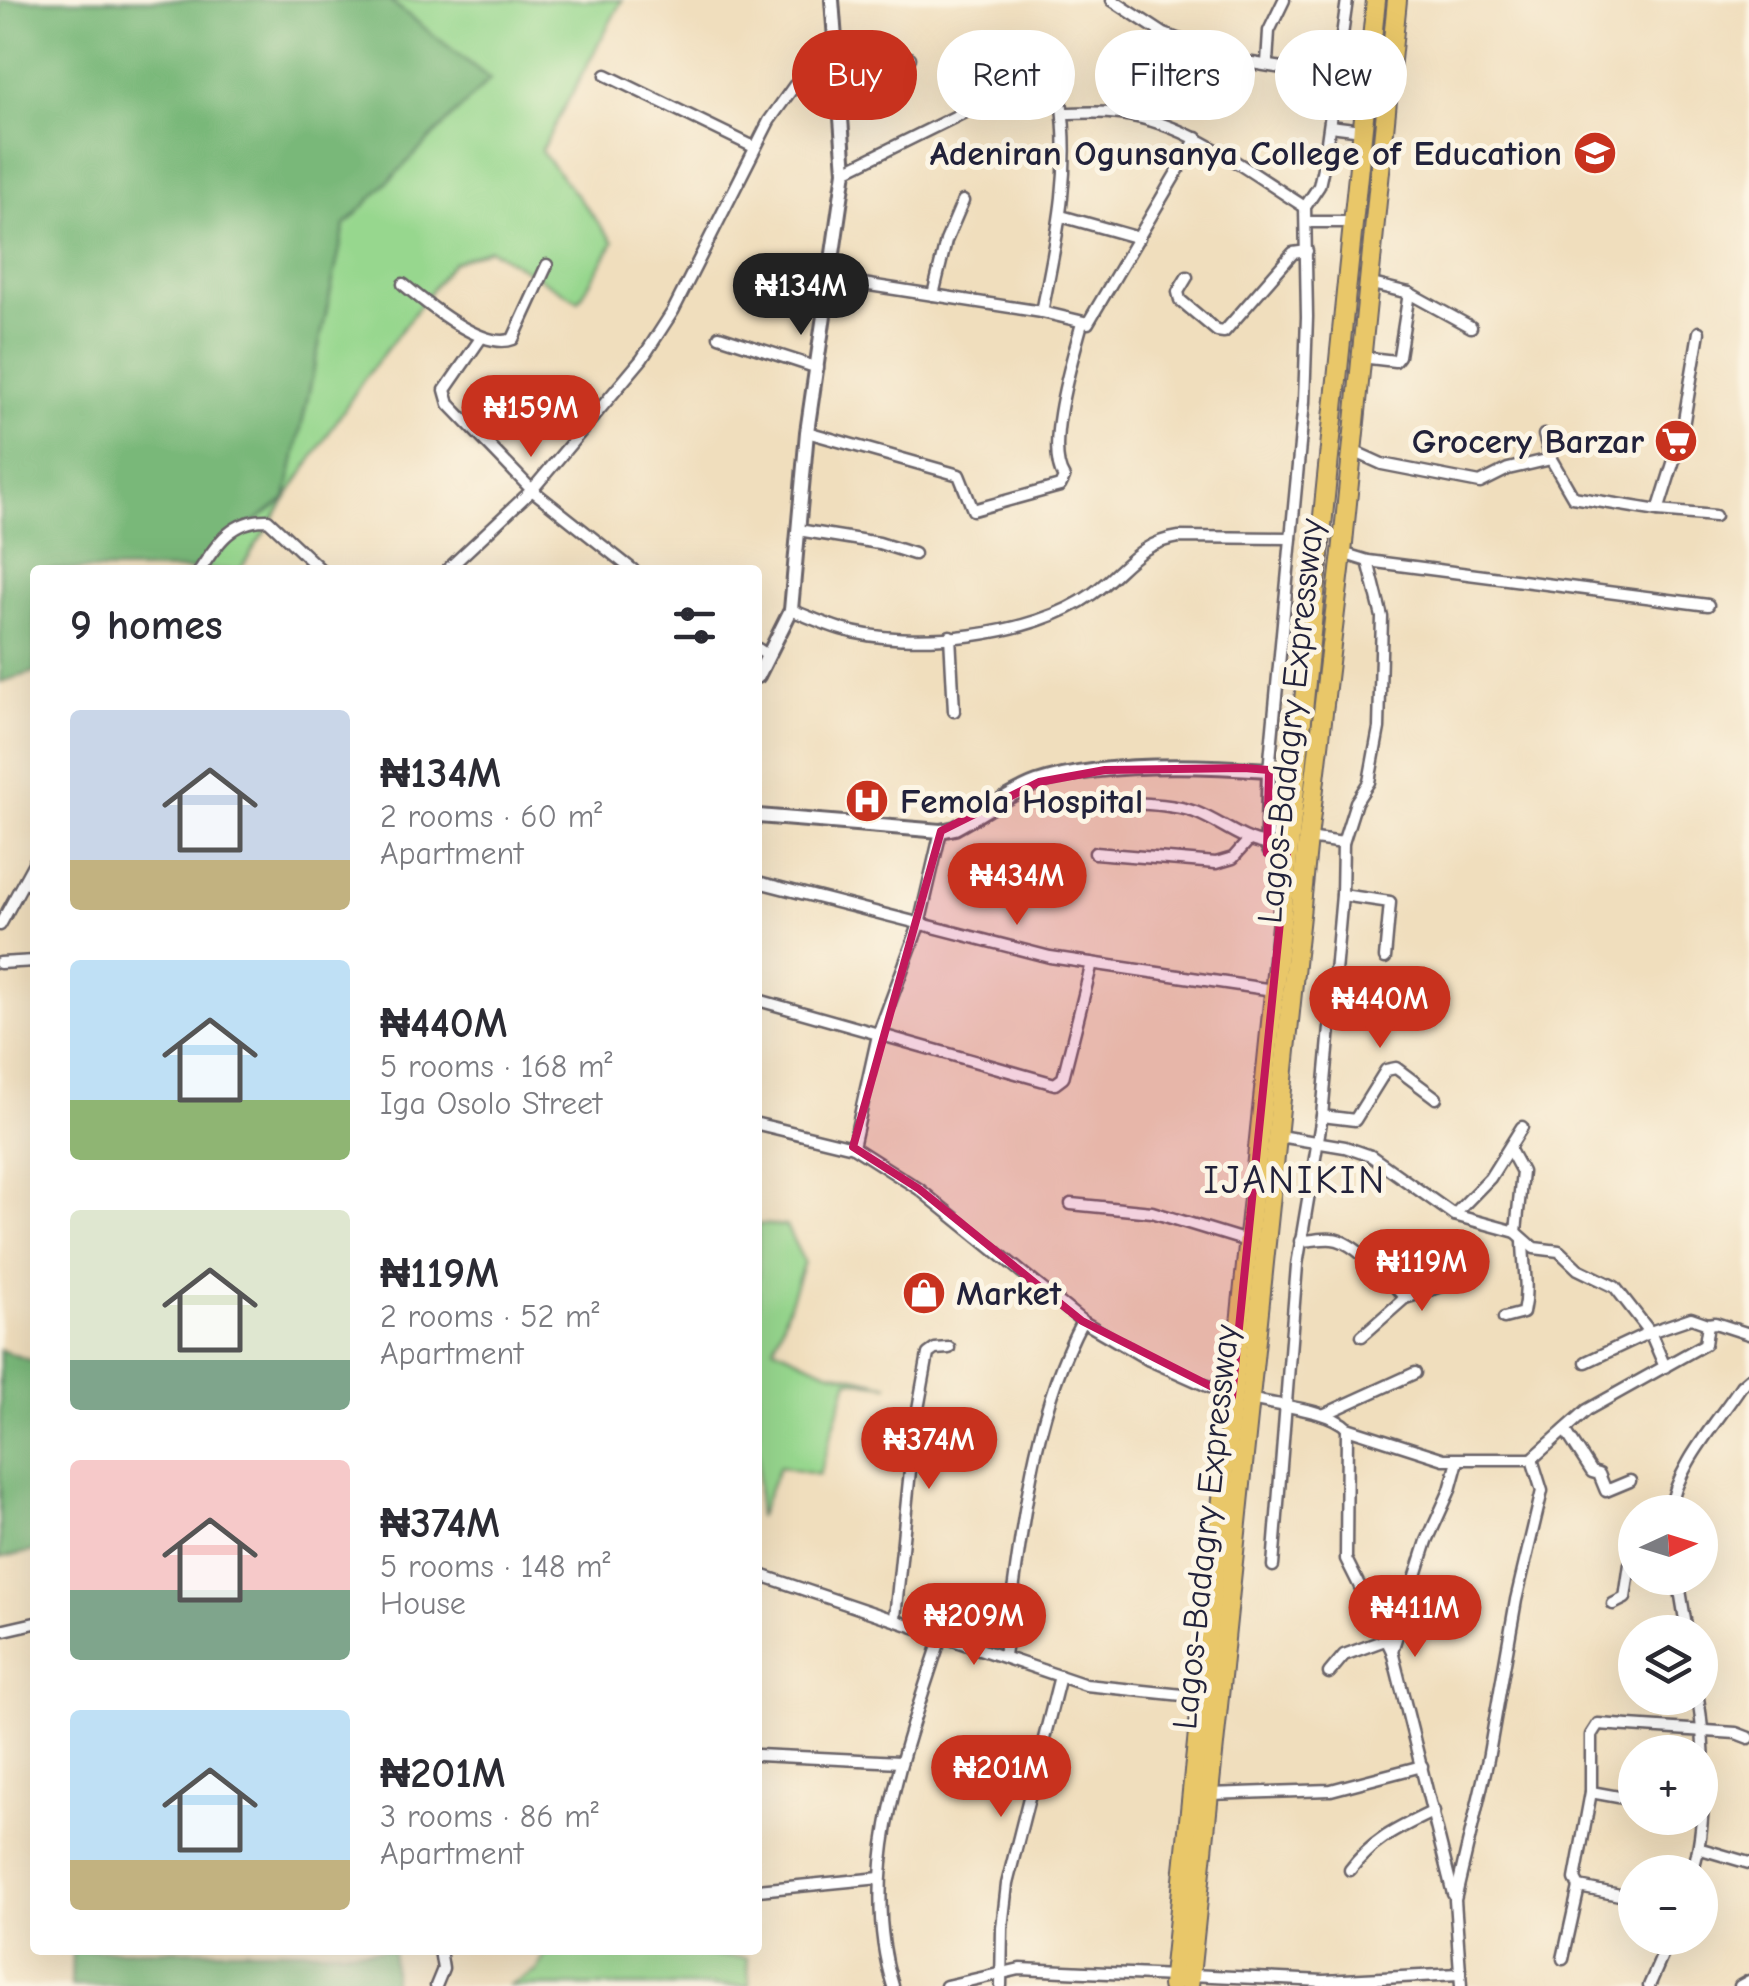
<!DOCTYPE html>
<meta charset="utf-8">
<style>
body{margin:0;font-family:"Comic Neue",sans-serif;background:#f7f7f7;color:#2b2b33;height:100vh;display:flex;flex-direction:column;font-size:38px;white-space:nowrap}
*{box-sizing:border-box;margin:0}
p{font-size:32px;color:#7c7c81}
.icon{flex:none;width:55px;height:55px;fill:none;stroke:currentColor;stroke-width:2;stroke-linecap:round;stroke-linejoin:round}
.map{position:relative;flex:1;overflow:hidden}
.panel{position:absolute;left:30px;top:565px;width:732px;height:1390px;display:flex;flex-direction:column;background:#fff;border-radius:10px;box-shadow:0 10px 40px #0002}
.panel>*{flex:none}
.guide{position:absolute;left:792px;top:30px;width:805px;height:90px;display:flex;gap:20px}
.needle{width:65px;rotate:86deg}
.controls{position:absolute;left:1618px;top:1495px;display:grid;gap:20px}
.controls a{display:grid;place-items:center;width:100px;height:100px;border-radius:50%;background:#fff;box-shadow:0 10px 40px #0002;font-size:50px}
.price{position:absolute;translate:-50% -85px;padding:0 22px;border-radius:35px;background:#c8321e;color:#fff;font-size:32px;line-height:65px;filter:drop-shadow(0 2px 5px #0008)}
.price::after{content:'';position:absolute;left:50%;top:60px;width:30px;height:22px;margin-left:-15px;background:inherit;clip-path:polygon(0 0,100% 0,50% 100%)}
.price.active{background:#222;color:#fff}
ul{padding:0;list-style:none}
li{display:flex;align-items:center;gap:30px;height:250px;padding:0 40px}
li span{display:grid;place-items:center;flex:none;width:280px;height:200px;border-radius:10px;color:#555}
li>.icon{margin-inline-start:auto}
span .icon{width:120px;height:120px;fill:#fffc;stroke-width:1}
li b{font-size:42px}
h2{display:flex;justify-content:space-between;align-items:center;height:120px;padding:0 40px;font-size:42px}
.pill{padding:0 35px;border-radius:45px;background:#fff;box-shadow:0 10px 40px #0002;font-size:35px;line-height:90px}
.pill.active{background:#c8321e;color:#fff}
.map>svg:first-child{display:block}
.green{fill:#97d78e;stroke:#5c7c64;stroke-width:2.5}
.forest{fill:#79b879;stroke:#4e6d5a;stroke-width:2.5}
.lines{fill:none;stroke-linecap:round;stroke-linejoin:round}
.minor-casing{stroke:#6a6468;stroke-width:15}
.tertiary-casing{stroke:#6a6468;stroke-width:18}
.trunk-casing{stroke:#6a6468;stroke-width:22}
.minor{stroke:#fff;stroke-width:10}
.tertiary{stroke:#fff;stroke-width:12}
.trunk{stroke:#e9c769;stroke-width:18}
.marked{fill:#c2185b;fill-opacity:0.2;stroke:#c2185b;stroke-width:8;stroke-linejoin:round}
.labels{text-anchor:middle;stroke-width:10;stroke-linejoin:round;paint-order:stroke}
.poi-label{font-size:35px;font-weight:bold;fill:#22223b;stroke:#fcf5e5;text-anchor:end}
.street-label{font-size:35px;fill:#22223b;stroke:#fcf5e5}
.quarter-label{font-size:40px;letter-spacing:2.5px;fill:#22223b;stroke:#fcf5e5}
</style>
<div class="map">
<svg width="1749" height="1986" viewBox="0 0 1749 1986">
<rect width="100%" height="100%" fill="#fcf5e5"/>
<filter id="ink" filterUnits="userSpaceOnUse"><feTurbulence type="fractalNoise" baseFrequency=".01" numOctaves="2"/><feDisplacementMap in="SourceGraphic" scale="20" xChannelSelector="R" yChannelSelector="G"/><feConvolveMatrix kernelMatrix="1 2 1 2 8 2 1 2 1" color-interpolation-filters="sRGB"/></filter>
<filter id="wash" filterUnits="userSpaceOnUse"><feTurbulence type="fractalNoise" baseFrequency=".0048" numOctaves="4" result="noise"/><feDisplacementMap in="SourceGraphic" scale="40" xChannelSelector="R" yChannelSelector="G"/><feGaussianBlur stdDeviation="2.25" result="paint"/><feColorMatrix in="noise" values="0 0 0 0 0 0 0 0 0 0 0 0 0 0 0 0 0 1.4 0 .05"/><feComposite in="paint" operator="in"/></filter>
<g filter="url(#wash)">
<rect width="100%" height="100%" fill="#f0debd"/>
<!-- green -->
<g class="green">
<path d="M389 0H622L541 151 614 242 579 301 489 249 452 263 362 382 240 570H192L286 498 345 225 489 79Z"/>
<path d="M758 1224 786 1226 804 1262 774 1347 828 1371 889 1385 848 1380 819 1475 779 1467 758 1518Z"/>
<path d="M547 1950H648L747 1958 750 1986H508L537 1971Z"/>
</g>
<!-- forest -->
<g class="forest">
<path d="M0 0H389L490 79 345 225 286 498 192 570H35V672L0 682Z"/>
<path d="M0 1350 35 1362V1551L0 1558Z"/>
<path d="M72 1950H393V1986H71Z"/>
</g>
</g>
<g filter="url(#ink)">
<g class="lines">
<!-- minor casing -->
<g class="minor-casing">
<g id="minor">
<path d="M1112 0 1164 34 1234 60 1337 77"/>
<path d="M835 61 910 58"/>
<path d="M1267 63 1269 31 1284 0"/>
<path d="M606 75 754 147"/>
<path d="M1063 113C1078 113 1094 112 1110 113 1184 118 1244 169 1305 207"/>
<path d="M1112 113 1140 73 1181 40"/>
<path d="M1330 126 1362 130"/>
<path d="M845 171 979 105 1048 96 1061 100C1072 173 1056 241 1042 312"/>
<path d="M1061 216 1139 238"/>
<path d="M1306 222H1352"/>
<path d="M1187 277 1178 292 1180 300 1217 331 1224 332 1293 253 1307 251"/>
<path d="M831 279 1042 312 1088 323 1197 138"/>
<path d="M403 284C426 303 483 351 513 339L547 265"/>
<path d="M1409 293 1471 327"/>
<path d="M933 295 946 241 963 201"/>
<path d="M719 336 818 368"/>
<path d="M481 338 445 390 449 404 532 490 633 570"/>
<path d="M1361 357 1395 361 1399 356 1409 293 1368 283"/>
<path d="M807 432 959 475 973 510 1060 486 1064 478C1044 448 1073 357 1082 323"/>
<path d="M1544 435 1551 459 1573 497 1658 511 1681 438 1699 332"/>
<path d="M1351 450 1382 464 1480 483 1508 469 1551 459"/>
<path d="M1658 511 1715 516"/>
<path d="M798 530 879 543 914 554"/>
<path d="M1342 553 1368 561 1708 605"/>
<path d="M200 570C217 543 233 519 268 520L321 570"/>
<path d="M447 570 532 490 642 359 673 311 769 121 794 86 807 76 836 70"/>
<path d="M791 610C807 616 824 624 841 629 910 650 1033 637 1092 594 1124 571 1137 543 1179 537L1291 538"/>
<path d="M950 636 954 711"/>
<path d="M758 649 767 655"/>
<path d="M1269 770 1304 402 1307 317 1305 207 1319 186 1324 163 1347 0"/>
<path d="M1108 802C1137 804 1169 803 1195 812 1221 822 1240 840 1267 844"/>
<path d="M1308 838 1343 843"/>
<path d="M1095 853 1216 863 1233 858 1248 841"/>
<path d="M758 882 1050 957 1273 990"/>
<path d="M1342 895 1390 902 1385 958"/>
<path d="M0 925 35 861"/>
<path d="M0 963 35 961"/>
<path d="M758 1000 1055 1084 1063 1078 1092 963"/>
<path d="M1322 1116 1355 1120 1386 1070 1396 1068 1436 1098"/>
<path d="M758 1124 853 1147 919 1189 1082 1321 1149 1360 1232 1397"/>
<path d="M1279 1136 1345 1147 1371 1156 1454 1215 1516 1232 1534 1248 1559 1251 1578 1269 1615 1287 1650 1332 1665 1367"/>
<path d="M853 1147 878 1035 919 925 941 831"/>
<path d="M1510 1150 1522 1172 1516 1232"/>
<path d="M1071 1204 1152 1212 1247 1241"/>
<path d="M1454 1215 1490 1178 1522 1127"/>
<path d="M1300 1241C1310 1241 1323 1238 1332 1239 1354 1240 1391 1282 1405 1298"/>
<path d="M1504 1318 1523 1313C1529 1287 1523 1265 1523 1239"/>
<path d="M1362 1336 1405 1298 1473 1276"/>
<path d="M1586 1362 1650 1332 1691 1318 1708 1324"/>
<path d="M1250 1399C1277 1406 1329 1409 1347 1428L1444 1459H1532L1542 1491 1516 1600 1488 1759 1455 1900 1461 1986"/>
<path d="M1325 1414 1415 1373"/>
<path d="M1347 1428 1346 1559 1392 1651 1453 1894"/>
<path d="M1565 1430 1592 1472 1599 1474 1606 1491 1630 1481"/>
<path d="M1532 1459 1587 1410 1705 1344 1708 1324 1715 1323 1749 1334"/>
<path d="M1670 1512C1676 1466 1716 1424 1741 1386L1749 1379"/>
<path d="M1273 1566 1297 1265 1322 1116 1342 895 1343 843 1356 802 1369 782 1379 728 1382 617 1368 561"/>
<path d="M758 1574 1086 1685 1202 1697"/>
<path d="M1678 1578 1687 1632"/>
<path d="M1613 1604 1625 1598 1630 1564 1635 1561"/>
<path d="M895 1618 914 1431 928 1354 935 1349 949 1348"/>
<path d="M0 1631 35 1623"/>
<path d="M1392 1651 1427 1541 1450 1490 1458 1461"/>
<path d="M1004 1655C1021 1544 1029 1421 1082 1321"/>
<path d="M1329 1673 1344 1655 1385 1640"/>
<path d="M758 1755 900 1762"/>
<path d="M1591 1792 1575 1879 1579 1887 1635 1898"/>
<path d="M1209 1794 1331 1790 1422 1766"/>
<path d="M1635 1800 1591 1792V1735L1598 1724 1736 1733 1749 1738"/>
<path d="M1701 1849 1749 1863"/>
<path d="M1350 1870C1374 1838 1400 1828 1434 1811"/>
<path d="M1692 1872C1707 1830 1706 1743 1698 1698"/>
<path d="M758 1890 880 1878"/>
<path d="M1563 1959 1579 1887"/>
<path d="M1190 1975 1324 1981 1459 1974"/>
<path d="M436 1986 443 1969 440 1950"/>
<path d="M893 1986C857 1870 905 1748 941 1637"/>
<path d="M946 1986 1020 1969 1174 1976"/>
<path d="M1001 1986 1002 1928 1007 1884 1060 1676"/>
<path d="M1649 1986 1670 1938"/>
<path d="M1740 1986 1749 1981"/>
</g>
</g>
<!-- tertiary casing -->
<g class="tertiary-casing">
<g id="tertiary">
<path d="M758 676 791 610 807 432 845 171 832 0"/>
<path d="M758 816 941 831 955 828C982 814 1009 793 1037 783 1101 761 1202 765 1269 770L1267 844 1270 851 1287 853"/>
</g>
</g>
<!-- trunk casing -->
<g class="trunk-casing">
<g id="trunk">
<path d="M1172 1986 1376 0"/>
<path d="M1189 1986 1308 838 1342 553 1397 0"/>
</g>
</g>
<!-- minor -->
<use href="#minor" class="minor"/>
<!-- tertiary -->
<use href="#tertiary" class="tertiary"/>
<!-- trunk -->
<use href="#trunk" class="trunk"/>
</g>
</g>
<!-- marked area -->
<path class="marked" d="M1244 768 1269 770 1267 853H1287L1232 1397 1082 1321 919 1189 853 1147 941 831 1039 782 1105 770Z"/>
<!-- icons -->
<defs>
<g id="school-disc" transform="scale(2.25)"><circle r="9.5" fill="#c8321e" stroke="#fcf5e5"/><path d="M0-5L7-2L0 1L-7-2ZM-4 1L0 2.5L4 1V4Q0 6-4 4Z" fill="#fff"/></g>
<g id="supermarket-disc" transform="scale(2.25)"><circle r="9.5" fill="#c8321e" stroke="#fcf5e5"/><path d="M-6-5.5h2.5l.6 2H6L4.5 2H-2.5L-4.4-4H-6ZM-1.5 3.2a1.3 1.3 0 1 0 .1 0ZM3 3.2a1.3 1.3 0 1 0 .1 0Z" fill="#fff"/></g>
<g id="hospital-disc" transform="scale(2.25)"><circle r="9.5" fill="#c8321e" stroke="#fcf5e5"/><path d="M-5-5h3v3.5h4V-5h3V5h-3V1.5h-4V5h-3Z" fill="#fff"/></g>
<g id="shop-disc" transform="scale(2.25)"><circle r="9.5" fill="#c8321e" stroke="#fcf5e5"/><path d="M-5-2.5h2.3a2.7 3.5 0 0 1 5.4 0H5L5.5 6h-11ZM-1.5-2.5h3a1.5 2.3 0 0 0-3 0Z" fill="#fff"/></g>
</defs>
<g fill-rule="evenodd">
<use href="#school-disc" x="1595" y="153"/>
<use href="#supermarket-disc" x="1676" y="441"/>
<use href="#hospital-disc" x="867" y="801"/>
<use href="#shop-disc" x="924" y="1293"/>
</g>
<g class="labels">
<!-- poi labels -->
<g class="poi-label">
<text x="1562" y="165">Adeniran Ogunsanya College of Education</text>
<text x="1644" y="453">Grocery Barzar</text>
<text x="900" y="813" text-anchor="start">Femola Hospital</text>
<text x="956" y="1305" text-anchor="start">Market</text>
</g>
<!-- street labels -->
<g class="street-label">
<text transform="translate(1290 721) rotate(-84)" y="12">Lagos-Badagry Expressway</text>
<text transform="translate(1205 1527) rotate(-84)" y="12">Lagos-Badagry Expressway</text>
</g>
<!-- quarter labels -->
<g class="quarter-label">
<text x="1295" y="1193">IJANIKIN</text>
</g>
</g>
</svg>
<div class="controls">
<a><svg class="needle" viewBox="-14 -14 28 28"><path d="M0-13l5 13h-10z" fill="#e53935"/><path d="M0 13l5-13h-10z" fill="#7c7c81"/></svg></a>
<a><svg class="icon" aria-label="layers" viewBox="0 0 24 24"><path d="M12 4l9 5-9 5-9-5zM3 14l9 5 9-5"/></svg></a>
<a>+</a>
<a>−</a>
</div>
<b class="price active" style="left:801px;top:338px">₦134M</b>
<b class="price" style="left:531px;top:460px">₦159M</b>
<b class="price" style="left:1017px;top:928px">₦434M</b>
<b class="price" style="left:1380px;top:1051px">₦440M</b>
<b class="price" style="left:1422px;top:1314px">₦119M</b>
<b class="price" style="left:929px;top:1492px">₦374M</b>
<b class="price" style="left:1415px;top:1660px">₦411M</b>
<b class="price" style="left:974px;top:1668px">₦209M</b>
<b class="price" style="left:1001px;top:1820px">₦201M</b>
<div class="guide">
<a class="pill active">Buy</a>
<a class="pill">Rent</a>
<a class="pill">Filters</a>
<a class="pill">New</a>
</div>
<section class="panel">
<h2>9 homes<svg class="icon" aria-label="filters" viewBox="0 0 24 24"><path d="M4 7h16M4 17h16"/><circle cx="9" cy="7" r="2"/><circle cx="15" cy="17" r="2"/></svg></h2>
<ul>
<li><span style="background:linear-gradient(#c9d6e8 75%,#c2b280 0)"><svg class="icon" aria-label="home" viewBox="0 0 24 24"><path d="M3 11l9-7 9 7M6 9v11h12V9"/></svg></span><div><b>₦134M</b><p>2 rooms · 60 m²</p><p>Apartment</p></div></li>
<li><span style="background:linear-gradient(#bfe0f5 70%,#8fb573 0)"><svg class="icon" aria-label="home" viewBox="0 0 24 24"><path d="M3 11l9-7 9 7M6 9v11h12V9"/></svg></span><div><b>₦440M</b><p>5 rooms · 168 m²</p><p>Iga Osolo Street</p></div></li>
<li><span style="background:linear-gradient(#dfe7d0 75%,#7fa58c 0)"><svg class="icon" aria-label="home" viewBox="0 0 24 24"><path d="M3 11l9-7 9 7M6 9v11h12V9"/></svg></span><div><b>₦119M</b><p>2 rooms · 52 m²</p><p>Apartment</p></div></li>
<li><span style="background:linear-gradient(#f6c9c9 65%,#7fa58c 0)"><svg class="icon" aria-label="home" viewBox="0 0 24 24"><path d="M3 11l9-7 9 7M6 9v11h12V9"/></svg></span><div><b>₦374M</b><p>5 rooms · 148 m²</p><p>House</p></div></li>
<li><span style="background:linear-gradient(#bfe0f5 75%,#c2b280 0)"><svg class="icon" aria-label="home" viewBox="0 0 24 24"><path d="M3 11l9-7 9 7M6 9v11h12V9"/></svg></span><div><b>₦201M</b><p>3 rooms · 86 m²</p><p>Apartment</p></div></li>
</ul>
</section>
</div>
